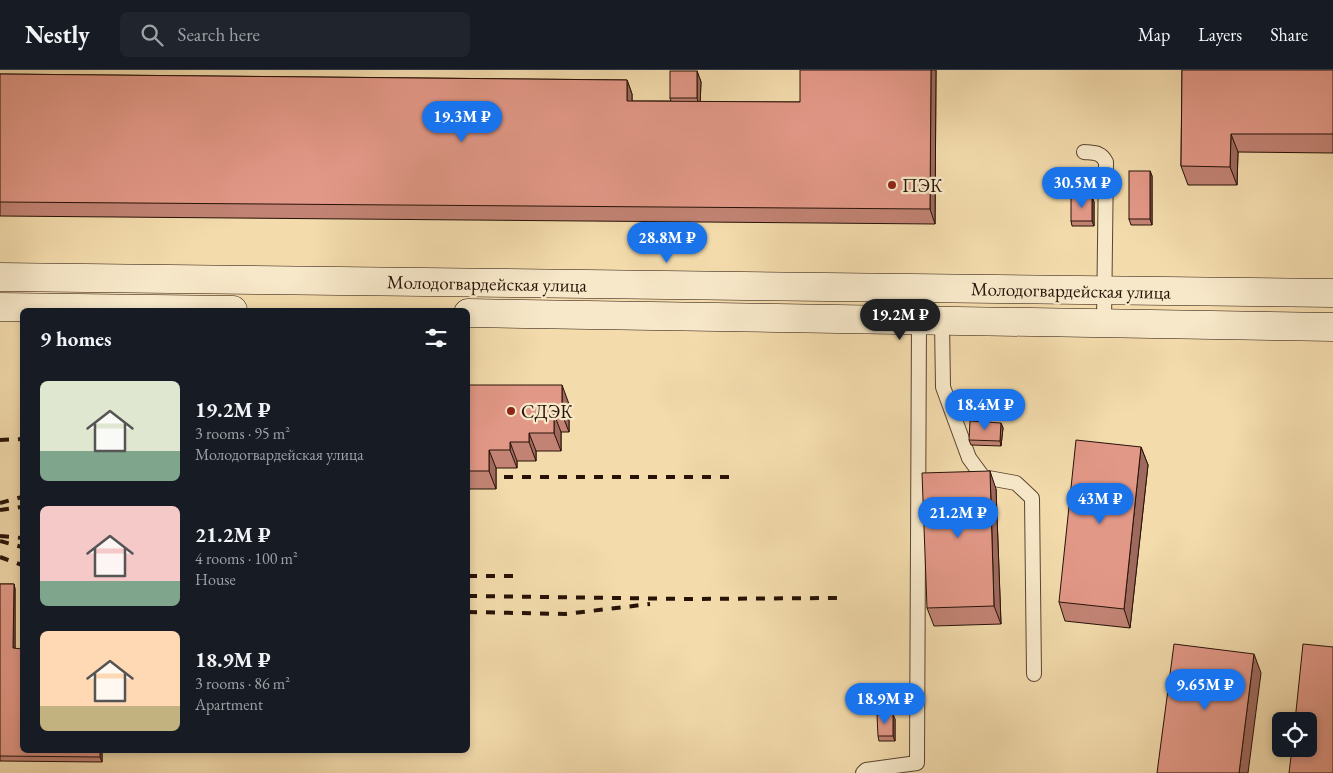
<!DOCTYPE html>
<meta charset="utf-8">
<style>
body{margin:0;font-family:"EB Garamond",serif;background:#20242c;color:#f1f3f6;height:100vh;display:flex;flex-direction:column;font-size:19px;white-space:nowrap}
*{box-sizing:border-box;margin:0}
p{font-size:16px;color:#9ea1a6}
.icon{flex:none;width:28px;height:28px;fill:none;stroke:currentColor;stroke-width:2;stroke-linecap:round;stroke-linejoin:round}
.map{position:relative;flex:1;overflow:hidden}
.side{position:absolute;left:20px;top:238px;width:450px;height:445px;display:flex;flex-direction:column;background:#171b24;border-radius:8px;box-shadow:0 2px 8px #0003}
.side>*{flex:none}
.buttons{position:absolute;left:1272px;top:642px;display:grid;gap:10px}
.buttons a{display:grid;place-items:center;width:45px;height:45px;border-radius:8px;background:#171b24;box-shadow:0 2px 8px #0003;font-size:25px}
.price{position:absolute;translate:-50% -42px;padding:0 11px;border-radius:18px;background:#1a73e8;color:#fff;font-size:16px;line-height:32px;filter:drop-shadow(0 1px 2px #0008)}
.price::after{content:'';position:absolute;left:50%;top:30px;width:15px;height:11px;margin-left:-8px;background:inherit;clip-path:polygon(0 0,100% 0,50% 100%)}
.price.selected{background:#222;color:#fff}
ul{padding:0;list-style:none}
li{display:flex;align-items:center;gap:15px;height:125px;padding:0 20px}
li span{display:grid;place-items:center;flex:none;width:140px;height:100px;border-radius:8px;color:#555}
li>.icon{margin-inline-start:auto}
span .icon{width:60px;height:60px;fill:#fffc;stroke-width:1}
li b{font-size:21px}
h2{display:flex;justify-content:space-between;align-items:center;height:60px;padding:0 20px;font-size:21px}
header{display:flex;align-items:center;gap:30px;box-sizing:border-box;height:70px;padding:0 25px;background:#171b24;border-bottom:1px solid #363941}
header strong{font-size:24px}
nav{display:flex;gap:28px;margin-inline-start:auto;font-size:18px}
.search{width:350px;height:45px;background:#20242c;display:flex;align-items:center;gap:12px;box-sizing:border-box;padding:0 18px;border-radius:8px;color:#9ea1a6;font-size:19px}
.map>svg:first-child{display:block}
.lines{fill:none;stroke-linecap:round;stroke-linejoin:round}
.service-casing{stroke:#5a4430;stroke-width:16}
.secondary-casing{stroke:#271207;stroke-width:29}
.service{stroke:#f7e8c9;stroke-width:14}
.secondary{stroke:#f7e8c9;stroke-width:28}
.rail{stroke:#271207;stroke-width:4;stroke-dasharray:9 9;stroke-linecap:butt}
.wall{fill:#c28374;stroke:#271207}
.shaded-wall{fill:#9e6a5e;stroke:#271207}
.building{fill:#e29887;stroke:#271207}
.poi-dot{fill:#8f2418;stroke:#f7e8c9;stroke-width:2}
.labels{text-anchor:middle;stroke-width:4.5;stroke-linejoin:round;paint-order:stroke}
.poi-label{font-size:19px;fill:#271207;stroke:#f7e8c9;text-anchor:start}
.street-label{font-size:19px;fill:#271207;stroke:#f7e8c9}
</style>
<header>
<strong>Nestly</strong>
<div class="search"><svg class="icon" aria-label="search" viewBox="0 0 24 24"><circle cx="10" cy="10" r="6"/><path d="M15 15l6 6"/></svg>Search here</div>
<nav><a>Map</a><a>Layers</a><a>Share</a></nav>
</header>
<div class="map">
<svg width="1333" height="703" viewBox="0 0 1333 703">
<rect width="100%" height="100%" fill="#f3dbac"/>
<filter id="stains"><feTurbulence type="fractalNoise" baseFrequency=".004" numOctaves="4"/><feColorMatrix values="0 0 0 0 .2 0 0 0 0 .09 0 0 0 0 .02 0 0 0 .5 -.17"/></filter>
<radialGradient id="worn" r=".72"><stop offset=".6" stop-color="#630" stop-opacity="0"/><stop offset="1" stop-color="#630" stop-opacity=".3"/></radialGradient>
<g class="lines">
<!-- service casing -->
<g class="service-casing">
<g id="service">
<path d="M1084 82C1094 83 1101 82 1106 92L1104 253"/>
<path d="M942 251 943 317 969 388 983 407 1016 413 1032 428 1034 604"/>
<path d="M863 703 866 700 917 693 919 250"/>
</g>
</g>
<!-- secondary casing -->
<g class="secondary-casing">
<g id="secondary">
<path d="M0 207 1333 223"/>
<path d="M0 237 233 240"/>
<path d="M468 243 1333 257"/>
</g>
</g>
<!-- service -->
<use href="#service" class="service"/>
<!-- secondary -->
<use href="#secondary" class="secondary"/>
<!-- rail -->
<g class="rail">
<path d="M0 370 22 369"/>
<path d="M468 407H730"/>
<path d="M0 433 22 427"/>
<path d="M0 440 22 437"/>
<path d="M0 466 22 468"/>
<path d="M0 471 22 477"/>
<path d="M0 487 22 495"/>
<path d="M468 506H517"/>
<path d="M468 526 692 529 837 528"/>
<path d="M468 542 565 544 650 534"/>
</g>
</g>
<!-- wall -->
<g class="wall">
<path d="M936 0 935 154 0 146V4L627 10 632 24V31H671L670 28 697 1 701 12 700 32H800Z"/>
<path d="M1182 0H1333V83L1238 82 1237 115H1188L1181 96Z"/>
<path d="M1150 101 1152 106V155H1131L1129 149Z"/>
<path d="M1092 127 1094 132V156H1072L1071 151Z"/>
<path d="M468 315 569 334V362H561V381H536V391H517V398H496V419H468Z"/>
<path d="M1001 353 1003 358 1001 376 971 375 969 370Z"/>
<path d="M1141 377 1148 395 1130 558 1065 551 1059 532Z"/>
<path d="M996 419 1001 554 934 556 927 538Z"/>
<path d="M0 514H14L15 519V579L102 680V692L0 691Z"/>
<path d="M895 649V671H879L878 666Z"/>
</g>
<!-- shaded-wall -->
<g class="shaded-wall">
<path d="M931 0H936L935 154 930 139Z"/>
<path d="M697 1 701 12 700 38 697 28Z"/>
<path d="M627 10 632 24V46L627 31Z"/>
<path d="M1231 64 1238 82 1237 115 1230 97Z"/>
<path d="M1150 101 1152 106V155L1150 149Z"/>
<path d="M1092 127 1094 132V156L1092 151Z"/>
<path d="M562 315 569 334V362L562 344Z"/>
<path d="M554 344 561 362V381L554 363Z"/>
<path d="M1001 353 1003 358 1001 376 1000 371Z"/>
<path d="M529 363 536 381V391L529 372Z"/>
<path d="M510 372 517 391V398L510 380Z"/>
<path d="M1141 377 1148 395 1130 558 1124 539Z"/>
<path d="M489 380 496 398V419L489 401Z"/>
<path d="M990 401 996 419 1001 554 994 536Z"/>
<path d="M14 514 15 519V584L13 578Z"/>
<path d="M1254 584 1261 603 1248 703H1239Z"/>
<path d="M893 644 895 649V671L893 666Z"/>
<path d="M100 680H102V692L100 687Z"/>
</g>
<!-- building -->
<g class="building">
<path d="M800 0H931L930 139 0 132V4L627 10V31L800 32Z"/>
<path d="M1182 0H1333V64H1231L1230 97 1181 96Z"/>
<rect x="670" y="1" width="27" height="27"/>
<rect x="1129" y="101" width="21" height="48"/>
<rect x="1071" y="127" width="21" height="24"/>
<path d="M468 315H562V344H554V363H529V372H510V380H489V401H468Z"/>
<path d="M970 351 1001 353 1000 371 969 370Z"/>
<path d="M1076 370 1141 377 1124 539 1059 532Z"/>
<path d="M990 401 994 536 927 538 922 403Z"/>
<path d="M0 514H14L13 578 22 579V680H100V687L0 686Z"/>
<path d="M1174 574 1254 584 1239 703H1157Z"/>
<path d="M1303 574 1333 577V703H1289L1292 679H1309V651H1295Z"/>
<path d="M893 644V666H878L877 645Z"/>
</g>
<!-- markers -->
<g class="poi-dot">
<circle cx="892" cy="115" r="5"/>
<circle cx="511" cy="341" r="5"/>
</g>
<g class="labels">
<!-- poi labels -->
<g class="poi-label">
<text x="902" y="122">ПЭК</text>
<text x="521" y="348">СДЭК</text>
</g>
<!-- street labels -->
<g class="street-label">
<text transform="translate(487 213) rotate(1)" y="7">Молодогвардейская улица</text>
<text transform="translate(1071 220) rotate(1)" y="7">Молодогвардейская улица</text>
</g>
</g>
<rect width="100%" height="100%" filter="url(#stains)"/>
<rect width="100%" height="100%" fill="url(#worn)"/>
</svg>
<div class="buttons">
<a><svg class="icon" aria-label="locate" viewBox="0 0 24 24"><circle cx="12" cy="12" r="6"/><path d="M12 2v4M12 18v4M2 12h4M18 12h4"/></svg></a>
</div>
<b class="price" style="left:462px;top:73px">19.3M ₽</b>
<b class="price" style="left:1082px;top:139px">30.5M ₽</b>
<b class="price" style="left:667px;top:194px">28.8M ₽</b>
<b class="price selected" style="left:900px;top:271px">19.2M ₽</b>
<b class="price" style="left:985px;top:361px">18.4M ₽</b>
<b class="price" style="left:1100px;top:455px">43M ₽</b>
<b class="price" style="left:958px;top:469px">21.2M ₽</b>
<b class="price" style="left:1205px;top:641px">9.65M ₽</b>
<b class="price" style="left:885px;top:655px">18.9M ₽</b>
<section class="side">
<h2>9 homes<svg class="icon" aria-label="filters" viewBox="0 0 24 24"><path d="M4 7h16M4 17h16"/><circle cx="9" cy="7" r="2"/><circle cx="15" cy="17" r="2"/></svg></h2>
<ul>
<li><span style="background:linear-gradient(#dfe7d0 70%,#7fa58c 0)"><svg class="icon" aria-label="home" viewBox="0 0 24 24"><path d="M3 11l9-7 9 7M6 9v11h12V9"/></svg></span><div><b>19.2M ₽</b><p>3 rooms · 95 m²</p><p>Молодогвардейская улица</p></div></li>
<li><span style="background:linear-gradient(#f6c9c9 75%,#7fa58c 0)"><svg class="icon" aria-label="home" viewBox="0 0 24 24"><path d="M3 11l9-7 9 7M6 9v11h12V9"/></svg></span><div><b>21.2M ₽</b><p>4 rooms · 100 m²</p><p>House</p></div></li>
<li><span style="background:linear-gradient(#ffd9b3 75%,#c2b280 0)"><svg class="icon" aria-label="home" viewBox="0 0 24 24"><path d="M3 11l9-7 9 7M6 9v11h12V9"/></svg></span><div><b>18.9M ₽</b><p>3 rooms · 86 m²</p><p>Apartment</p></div></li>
</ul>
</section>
</div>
